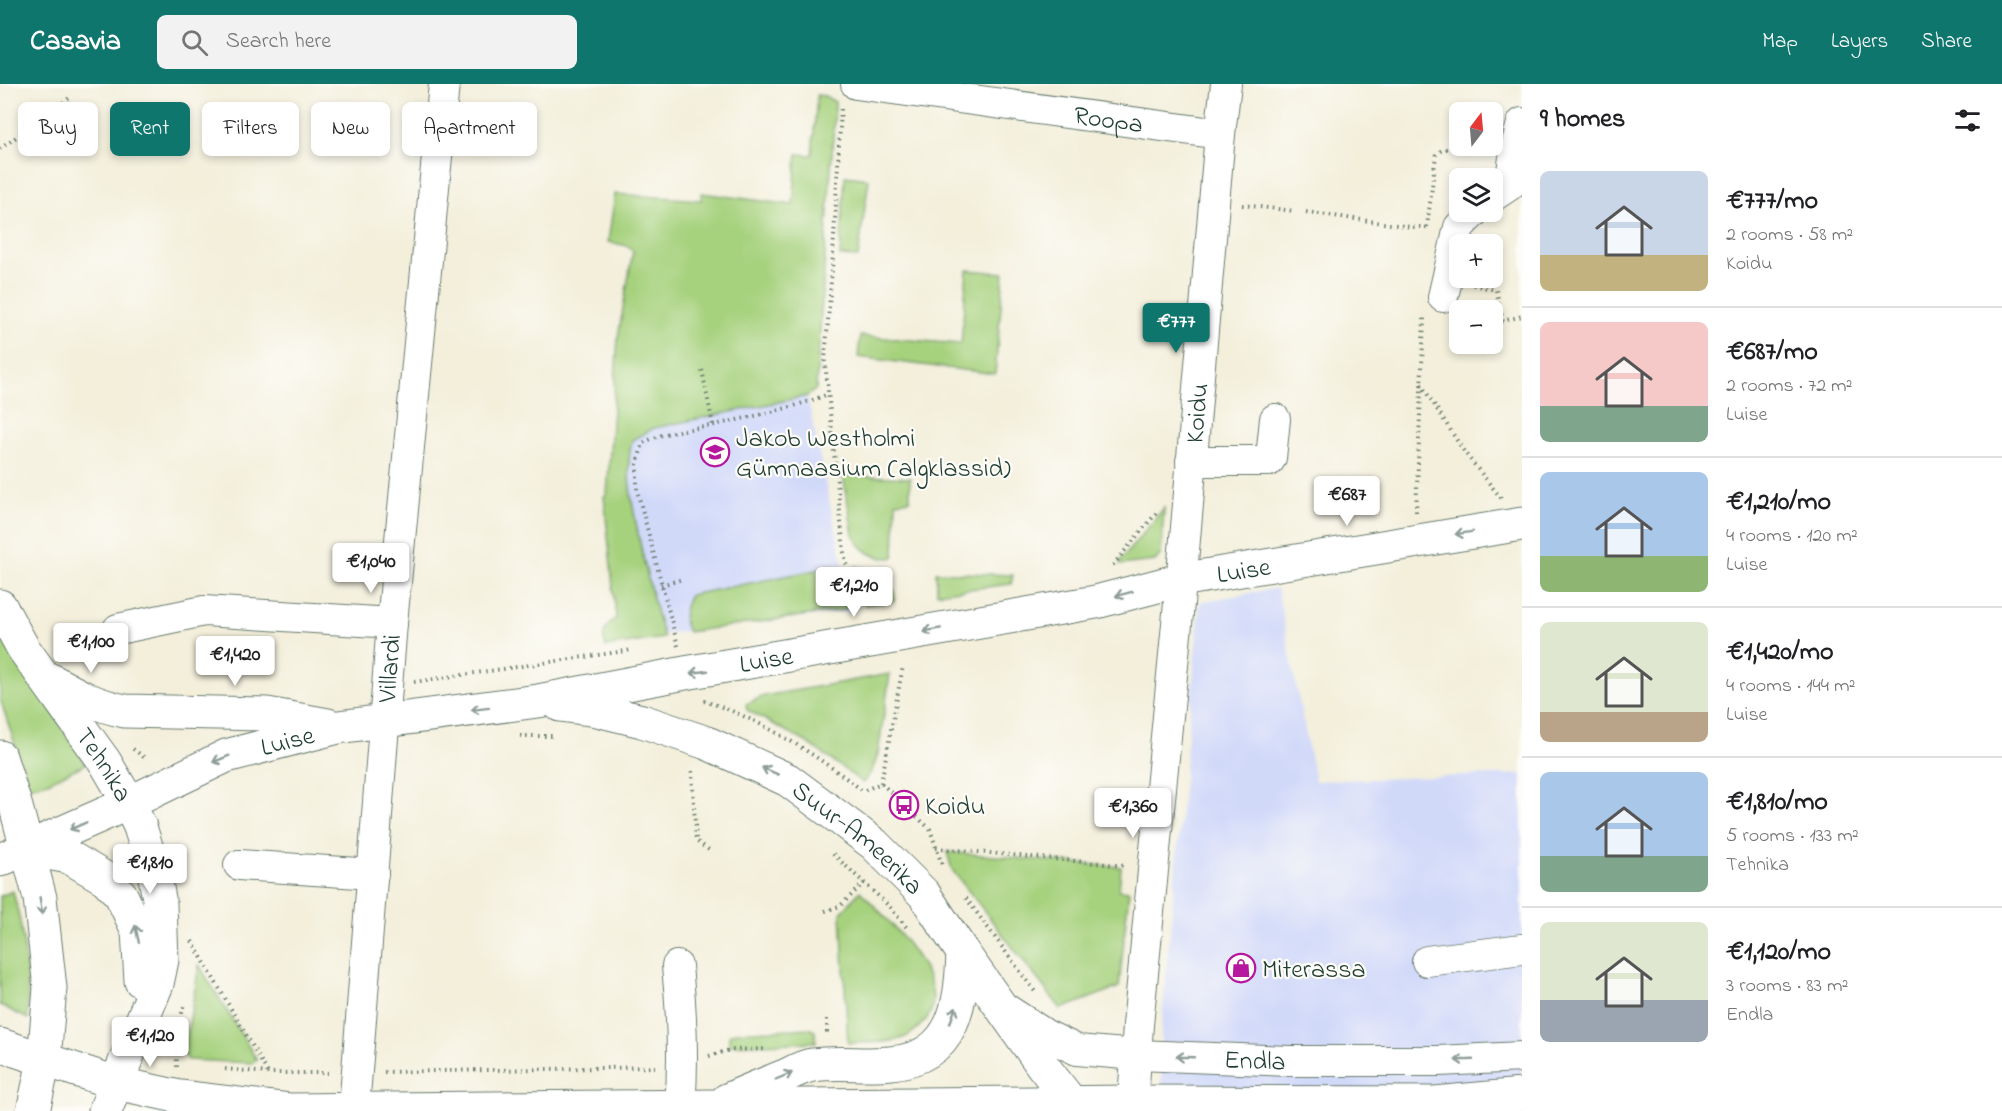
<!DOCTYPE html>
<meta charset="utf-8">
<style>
body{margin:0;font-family:"Indie Flower",sans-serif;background:#f2f2f2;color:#202124;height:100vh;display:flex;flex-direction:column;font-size:22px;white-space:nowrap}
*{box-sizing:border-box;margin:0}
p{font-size:20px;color:#757577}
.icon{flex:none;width:33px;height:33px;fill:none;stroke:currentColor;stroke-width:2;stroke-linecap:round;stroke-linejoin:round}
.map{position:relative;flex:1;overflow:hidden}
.drawer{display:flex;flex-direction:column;background:#fff;width:480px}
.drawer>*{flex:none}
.top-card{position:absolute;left:18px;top:18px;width:570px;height:54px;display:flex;gap:12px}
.needle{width:39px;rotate:16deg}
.buttons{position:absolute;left:1449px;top:18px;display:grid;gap:12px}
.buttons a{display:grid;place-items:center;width:54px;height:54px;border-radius:9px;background:#fff;box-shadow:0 3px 9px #0003;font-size:30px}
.price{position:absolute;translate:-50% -51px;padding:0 14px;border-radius:6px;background:#fff;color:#222;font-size:20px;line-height:39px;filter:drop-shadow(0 2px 3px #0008)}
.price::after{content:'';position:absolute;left:50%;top:36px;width:18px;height:14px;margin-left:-9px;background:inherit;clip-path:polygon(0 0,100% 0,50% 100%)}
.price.active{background:#0f766e;color:#fff}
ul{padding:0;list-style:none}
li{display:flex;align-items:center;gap:18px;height:150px;padding:0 18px}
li+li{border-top:2px solid #e0e0e0}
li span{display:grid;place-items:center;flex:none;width:168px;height:120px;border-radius:9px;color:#555}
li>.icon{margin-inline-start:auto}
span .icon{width:72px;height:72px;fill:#fffc;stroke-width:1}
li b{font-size:26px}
h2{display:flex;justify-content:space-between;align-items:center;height:72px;padding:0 18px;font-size:26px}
.chip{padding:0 21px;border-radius:9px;background:#fff;box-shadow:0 3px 9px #0003;font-size:21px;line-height:54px}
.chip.active{background:#0f766e;color:#fff}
header{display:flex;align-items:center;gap:36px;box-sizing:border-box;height:84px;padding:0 30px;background:#0f766e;color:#fff}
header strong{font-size:28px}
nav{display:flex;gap:33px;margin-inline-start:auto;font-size:21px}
.search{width:420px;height:54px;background:#f2f2f2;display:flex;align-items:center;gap:15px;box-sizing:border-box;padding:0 21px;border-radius:9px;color:#757577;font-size:22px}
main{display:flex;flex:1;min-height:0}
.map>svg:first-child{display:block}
.built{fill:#d1d9f9}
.green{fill:#a6d17d;stroke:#628758;stroke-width:1.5}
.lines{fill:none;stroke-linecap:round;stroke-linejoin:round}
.minor-casing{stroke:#697b6e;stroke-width:32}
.major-casing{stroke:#697b6e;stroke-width:35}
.path{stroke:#697b6e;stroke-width:4;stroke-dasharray:1.5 4.5;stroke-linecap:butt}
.minor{stroke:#fff;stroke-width:30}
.major{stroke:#fff;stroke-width:33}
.oneway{stroke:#8f9e9a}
.labels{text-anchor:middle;stroke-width:4.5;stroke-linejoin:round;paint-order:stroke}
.street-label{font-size:26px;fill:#1f3d34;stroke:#fdfcf7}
.poi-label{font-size:26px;fill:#1f3d34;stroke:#fdfcf7;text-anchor:start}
</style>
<header>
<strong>Casavia</strong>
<div class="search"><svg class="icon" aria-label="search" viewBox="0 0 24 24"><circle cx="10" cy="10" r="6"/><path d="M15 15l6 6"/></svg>Search here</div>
<nav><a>Map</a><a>Layers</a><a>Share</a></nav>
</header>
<main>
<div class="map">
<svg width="1522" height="1027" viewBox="0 0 1522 1027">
<rect width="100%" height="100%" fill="#fdfcf7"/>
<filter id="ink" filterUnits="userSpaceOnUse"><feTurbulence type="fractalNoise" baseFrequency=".0167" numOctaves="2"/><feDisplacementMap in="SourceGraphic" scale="12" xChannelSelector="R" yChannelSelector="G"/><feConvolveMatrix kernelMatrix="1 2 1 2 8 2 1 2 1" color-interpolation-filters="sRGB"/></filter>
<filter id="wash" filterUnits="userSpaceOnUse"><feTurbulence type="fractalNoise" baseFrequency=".008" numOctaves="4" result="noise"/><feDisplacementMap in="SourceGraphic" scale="24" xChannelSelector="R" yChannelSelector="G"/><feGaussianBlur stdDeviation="1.35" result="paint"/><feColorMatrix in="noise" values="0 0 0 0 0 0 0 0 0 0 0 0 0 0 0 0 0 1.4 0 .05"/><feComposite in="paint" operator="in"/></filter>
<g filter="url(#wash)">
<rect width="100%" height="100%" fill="#f3efdb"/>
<!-- built -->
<g class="built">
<path d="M792 167 807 312 853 527 621 555 607 405 618 253Z"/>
<path d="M1277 504 1315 697 1522 690V1027H1162L1161 946 1200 518Z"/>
</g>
<!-- green -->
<g class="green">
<path d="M817 11 825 12 835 18V24L816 305 807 312 654 344 632 356C624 389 633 422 639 454 646 488 654 521 664 554L606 563C601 550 605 542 616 534L604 412 607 411 618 253 633 167 628 162 608 158 615 110 701 116 702 109 793 121 797 70 812 71Z"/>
<path d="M845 92 869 95 858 173 840 172Z"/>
<path d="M967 186 1004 189 995 290 858 273 860 252 961 260Z"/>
<path d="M843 391 910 394V416L896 418 894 473C876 477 860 466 853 450Z"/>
<path d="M1164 424 1161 470 1155 477 1120 481V477Z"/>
<path d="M856 482C874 488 898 494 894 517L865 521 855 493Z"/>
<path d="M831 483 840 485 845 496 848 522 844 526 688 548C681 533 683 525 690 511Z"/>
<path d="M936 488 1013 491 1011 500 937 509Z"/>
<path d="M0 546 86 680 48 698 29 703 0 615Z"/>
<path d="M890 590 878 670 872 687 863 699 808 659 747 626 746 620 764 612Z"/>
<path d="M947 768 1121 783 1119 806 1129 807 1119 903 1061 925 952 786Z"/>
<path d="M13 807C24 849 29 891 28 935L0 921V812Z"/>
<path d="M860 807C885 833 961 904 922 940 917 945 910 952 903 954 887 960 865 958 848 959L841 829Z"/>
<path d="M199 881 257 976 253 979 188 976 184 969Z"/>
<path d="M809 944 815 947 816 958 729 961V951L735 948Z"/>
</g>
</g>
<g filter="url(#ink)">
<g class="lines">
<!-- minor casing -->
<g class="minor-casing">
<g id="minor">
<path id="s1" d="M856 0 1220 50"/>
<path d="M1492 113 1510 101 1515 67 1522 39"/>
<path d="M1443 213 1459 143 1474 128"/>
<path d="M1191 377H1269L1271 374 1275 335"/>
<path d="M118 545 204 527 392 539"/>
<path d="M239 781 373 790"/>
<path d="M1427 877 1522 865"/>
<path d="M677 882C682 930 684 975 680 1023"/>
<path id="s2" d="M1003 923 1046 951 1077 966 1137 971 1290 977H1438L1522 973"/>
<path id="s3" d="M1133 1018 1138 941 1183 478 1220 50 1226 0"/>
<path id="s4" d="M354 1025 392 539 444 0"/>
</g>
</g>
<!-- major casing -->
<g class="major-casing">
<g id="major">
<path id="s5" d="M0 522 23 564 105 678 129 719 140 743 154 788 160 820 162 876 157 900 105 1027"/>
<path d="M51 596C77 611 95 621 125 627L267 630 328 641"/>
<path id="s6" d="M560 621 597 626 642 637 707 659 788 696 874 760 924 810 963 869 1042 981 1078 1027"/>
<path d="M0 673 16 723 40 814 50 904 44 977 33 1027"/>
<path d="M27 765 69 773 106 795 121 811 138 847 141 897"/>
<path id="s7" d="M0 776 129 719 226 672 338 643 538 617 685 589 1096 518 1180 496 1522 440"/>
<path d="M0 961 116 999 180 1013 289 1026 1133 1018 1435 1019 1522 1011"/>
<path d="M727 1016C747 1007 767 999 787 991 795 987 804 982 813 981 838 977 865 982 891 979 955 973 961 921 963 869"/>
</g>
</g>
<!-- path -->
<g class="path">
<path d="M841 25 833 171 825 277 844 468 857 530"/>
<path d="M0 65 72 12"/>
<path d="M1242 121 1295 127"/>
<path d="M1306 128 1411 143H1429"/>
<path d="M1427 143 1436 71C1446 58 1472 67 1486 68"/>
<path d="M1473 201 1496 206 1503 237 1522 232"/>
<path d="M702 286 713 341"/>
<path d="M1421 300 1465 369 1501 414"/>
<path d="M1416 428 1424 234"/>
<path d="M1113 481 1158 427"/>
<path d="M661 501 683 495"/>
<path d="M678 562 637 406V380L643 359C668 346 689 346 715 341 753 332 792 325 828 310"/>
<path d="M414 598 632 566"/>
<path d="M704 617C760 634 818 672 863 707L881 699 930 745 943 784"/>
<path d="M520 652H554"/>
<path d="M133 665 145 674"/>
<path d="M692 687 696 757 709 766"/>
<path d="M881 699 903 582"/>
<path d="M936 764 1127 782"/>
<path d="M833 770 889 822 908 845"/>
<path d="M966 814 1036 909"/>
<path d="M825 827 840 822 864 799"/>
<path d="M192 857 268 989"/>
<path d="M827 935V949"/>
<path d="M709 972 730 966 767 965"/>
<path d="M177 983 176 958 184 919"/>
<path d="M225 985 268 989H328"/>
<path d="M384 988 655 983"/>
</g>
<!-- minor -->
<use href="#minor" class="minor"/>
<!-- major -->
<use href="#major" class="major"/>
</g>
<!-- one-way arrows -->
<defs><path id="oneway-shaft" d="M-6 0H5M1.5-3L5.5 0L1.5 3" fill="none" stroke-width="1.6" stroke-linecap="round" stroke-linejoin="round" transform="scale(1.5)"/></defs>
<g class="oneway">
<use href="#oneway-shaft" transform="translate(1464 449) rotate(171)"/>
<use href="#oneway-shaft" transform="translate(1124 510) rotate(165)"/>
<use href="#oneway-shaft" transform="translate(932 546) rotate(170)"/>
<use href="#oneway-shaft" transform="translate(699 588) rotate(172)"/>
<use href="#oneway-shaft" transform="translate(480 625) rotate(173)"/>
<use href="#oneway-shaft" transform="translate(221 675) rotate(158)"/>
<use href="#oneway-shaft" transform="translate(770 687) rotate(-156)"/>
<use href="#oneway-shaft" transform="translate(78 742) rotate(156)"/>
<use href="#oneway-shaft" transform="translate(41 822) rotate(81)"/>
<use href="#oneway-shaft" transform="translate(137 850) rotate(-102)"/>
<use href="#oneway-shaft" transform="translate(953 931) rotate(-70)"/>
<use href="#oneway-shaft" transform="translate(1185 973) rotate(-178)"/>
<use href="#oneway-shaft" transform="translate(1464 976) rotate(178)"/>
<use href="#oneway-shaft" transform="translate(784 992) rotate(-23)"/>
</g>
</g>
<!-- icons -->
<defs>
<g id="school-ring" transform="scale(1.5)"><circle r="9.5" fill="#fdfcf7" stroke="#b5179e" stroke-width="1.5"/><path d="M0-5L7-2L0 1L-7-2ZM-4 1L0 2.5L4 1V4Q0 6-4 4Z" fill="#b5179e"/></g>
<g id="bus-ring" transform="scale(1.5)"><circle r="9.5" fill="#fdfcf7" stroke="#b5179e" stroke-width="1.5"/><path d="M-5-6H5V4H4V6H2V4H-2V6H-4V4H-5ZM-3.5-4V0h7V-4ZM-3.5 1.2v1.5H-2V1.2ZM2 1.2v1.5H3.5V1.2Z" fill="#b5179e"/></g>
<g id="shop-ring" transform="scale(1.5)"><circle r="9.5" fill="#fdfcf7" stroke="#b5179e" stroke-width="1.5"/><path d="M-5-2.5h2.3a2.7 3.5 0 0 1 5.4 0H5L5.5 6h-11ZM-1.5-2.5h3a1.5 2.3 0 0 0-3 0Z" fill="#b5179e"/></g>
</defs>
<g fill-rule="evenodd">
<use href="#school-ring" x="715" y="368"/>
<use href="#bus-ring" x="904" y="721"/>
<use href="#shop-ring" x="1241" y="884"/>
</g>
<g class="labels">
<!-- street labels -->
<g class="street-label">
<text dy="9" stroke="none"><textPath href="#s1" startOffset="255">Roopa</textPath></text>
<text dy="9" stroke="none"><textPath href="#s3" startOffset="692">Koidu</textPath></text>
<text dy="9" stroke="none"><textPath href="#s7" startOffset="1284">Luise</textPath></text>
<text dy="9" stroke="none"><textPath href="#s7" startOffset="798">Luise</textPath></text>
<text dy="9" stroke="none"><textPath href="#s4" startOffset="442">Villardi</textPath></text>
<text dy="9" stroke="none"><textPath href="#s7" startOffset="312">Luise</textPath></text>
<text dy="9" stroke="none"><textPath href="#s5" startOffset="190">Tehnika</textPath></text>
<text dy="9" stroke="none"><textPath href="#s6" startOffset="332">Suur-Ameerika</textPath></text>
<text dy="9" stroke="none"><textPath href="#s2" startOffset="264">Endla</textPath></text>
</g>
<!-- poi labels -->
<g class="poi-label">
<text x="736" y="362">Jakob Westholmi<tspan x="736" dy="30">Gümnaasium (algklassid)</tspan></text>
<text x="925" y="730">Koidu</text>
<text x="1262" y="893">Miterassa</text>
</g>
</g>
</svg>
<div class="buttons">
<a><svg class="needle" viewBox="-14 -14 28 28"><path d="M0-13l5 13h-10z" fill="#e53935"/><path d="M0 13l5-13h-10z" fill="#757577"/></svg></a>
<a><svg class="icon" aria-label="layers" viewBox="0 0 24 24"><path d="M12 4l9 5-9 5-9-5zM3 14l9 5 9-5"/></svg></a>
<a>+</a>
<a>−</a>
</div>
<b class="price active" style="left:1176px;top:270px">€777</b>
<b class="price" style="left:1347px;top:443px">€687</b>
<b class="price" style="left:371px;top:510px">€1,040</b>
<b class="price" style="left:854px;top:534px">€1,210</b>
<b class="price" style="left:91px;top:590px">€1,100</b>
<b class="price" style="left:235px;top:603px">€1,420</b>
<b class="price" style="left:1133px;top:755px">€1,360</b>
<b class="price" style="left:150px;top:811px">€1,810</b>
<b class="price" style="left:150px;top:984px">€1,120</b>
<div class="top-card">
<a class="chip">Buy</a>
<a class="chip active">Rent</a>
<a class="chip">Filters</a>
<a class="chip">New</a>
<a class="chip">Apartment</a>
</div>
</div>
<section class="drawer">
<h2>9 homes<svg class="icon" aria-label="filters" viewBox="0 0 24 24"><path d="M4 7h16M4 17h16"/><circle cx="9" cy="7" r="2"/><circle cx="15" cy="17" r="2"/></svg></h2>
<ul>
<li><span style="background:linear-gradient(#c9d6e8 70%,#c2b280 0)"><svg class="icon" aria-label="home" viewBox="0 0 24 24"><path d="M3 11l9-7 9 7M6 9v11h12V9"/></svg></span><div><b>€777/mo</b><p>2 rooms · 58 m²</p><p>Koidu</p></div></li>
<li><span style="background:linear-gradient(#f6c9c9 70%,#7fa58c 0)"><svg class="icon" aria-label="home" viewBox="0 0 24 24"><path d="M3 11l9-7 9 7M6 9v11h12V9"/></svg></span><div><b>€687/mo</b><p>2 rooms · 72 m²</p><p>Luise</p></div></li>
<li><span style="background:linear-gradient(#a9c7e8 70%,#8fb573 0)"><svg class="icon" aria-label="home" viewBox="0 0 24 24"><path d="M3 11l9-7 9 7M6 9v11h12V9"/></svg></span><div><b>€1,210/mo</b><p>4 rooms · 120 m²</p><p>Luise</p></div></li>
<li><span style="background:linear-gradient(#dfe7d0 75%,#b9a48a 0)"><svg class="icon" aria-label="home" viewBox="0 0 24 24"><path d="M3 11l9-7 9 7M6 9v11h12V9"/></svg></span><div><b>€1,420/mo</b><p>4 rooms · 144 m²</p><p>Luise</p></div></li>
<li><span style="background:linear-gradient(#a9c7e8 70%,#7fa58c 0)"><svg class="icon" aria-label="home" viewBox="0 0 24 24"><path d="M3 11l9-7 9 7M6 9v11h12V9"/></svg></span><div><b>€1,810/mo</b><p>5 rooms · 133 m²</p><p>Tehnika</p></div></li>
<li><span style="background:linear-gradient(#dfe7d0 65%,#9aa5b1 0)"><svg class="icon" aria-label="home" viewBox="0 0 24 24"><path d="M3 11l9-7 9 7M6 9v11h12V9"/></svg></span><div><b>€1,120/mo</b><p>3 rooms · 83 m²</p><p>Endla</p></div></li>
</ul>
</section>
</main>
